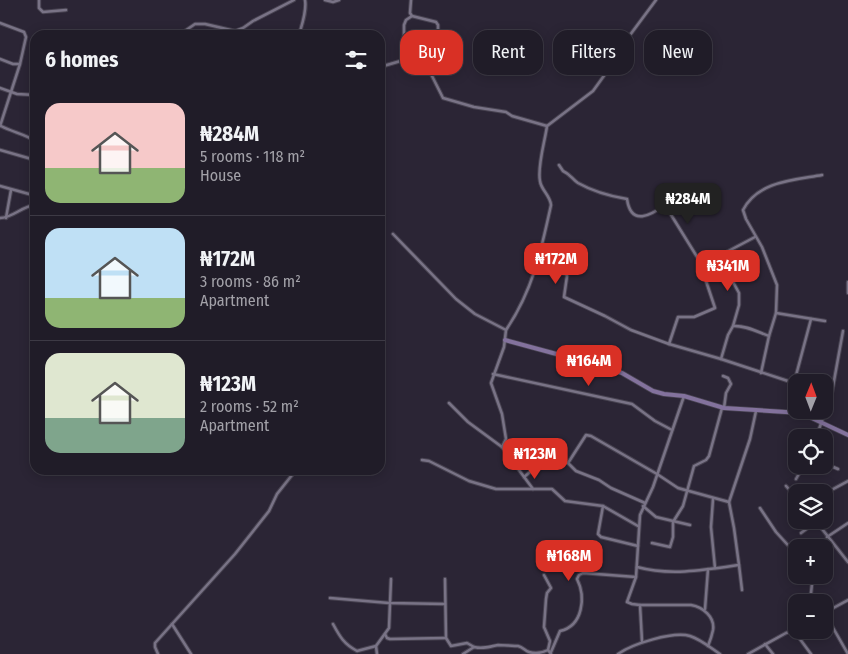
<!DOCTYPE html>
<meta charset="utf-8">
<style>
body{margin:0;font-family:"Fira Sans Condensed",sans-serif;background:#282530;color:#f1f3f6;height:100vh;display:flex;flex-direction:column;font-size:19px;white-space:nowrap}
*{box-sizing:border-box;margin:0}
p{font-size:16px;color:#a2a1a8}
.icon{flex:none;width:28px;height:28px;fill:none;stroke:currentColor;stroke-width:2;stroke-linecap:round;stroke-linejoin:round}
.map{position:relative;flex:1;overflow:hidden}
.side{position:absolute;left:30px;top:30px;width:355px;height:445px;display:flex;flex-direction:column;background:#201c28;border-radius:15px;box-shadow:0 2px 12px #0003,0 0 0 1px #3d3a45}
.side>*{flex:none}
.hud{position:absolute;left:400px;top:30px;width:372px;height:45px;display:flex;gap:10px}
.needle{width:32px;rotate:1deg}
.buttons{position:absolute;left:788px;top:374px;display:grid;gap:10px}
.buttons a{display:grid;place-items:center;width:45px;height:45px;border-radius:10px;background:#201c28;box-shadow:0 2px 12px #0003,0 0 0 1px #3d3a45;font-size:25px}
.price{position:absolute;translate:-50% -42px;padding:0 11px;border-radius:10px;background:#d93025;color:#fff;font-size:16px;line-height:32px;filter:drop-shadow(0 1px 2px #0008)}
.price::after{content:'';position:absolute;left:50%;top:30px;width:15px;height:11px;margin-left:-8px;background:inherit;clip-path:polygon(0 0,100% 0,50% 100%)}
.price.current{background:#222;color:#fff}
ul{padding:0;list-style:none}
li{display:flex;align-items:center;gap:15px;height:125px;padding:0 15px}
li+li{border-top:1px solid #3d3a45}
li span{display:grid;place-items:center;flex:none;width:140px;height:100px;border-radius:15px;color:#555}
li>.icon{margin-inline-start:auto}
span .icon{width:60px;height:60px;fill:#fffc;stroke-width:1}
li b{font-size:21px}
h2{display:flex;justify-content:space-between;align-items:center;height:60px;padding:0 15px;font-size:21px}
.tag{padding:0 18px;border-radius:15px;background:#201c28;box-shadow:0 2px 12px #0003,0 0 0 1px #3d3a45;font-size:18px;line-height:45px}
.tag.current{background:#d93025;color:#fff}
.map>svg:first-child{display:block}
.lines{fill:none;stroke-linecap:round;stroke-linejoin:round}
.street-casing{stroke:#474250;stroke-width:4.5}
.secondary-casing{stroke:#474250;stroke-width:5.5}
.street{stroke:#797386;stroke-width:2.5}
.secondary{stroke:#83729d;stroke-width:4}
</style>
<div class="map">
<svg width="848" height="654" viewBox="0 0 848 654">
<rect width="100%" height="100%" fill="#2b2535"/>
<g class="lines">
<!-- street casing -->
<g class="street-casing">
<g id="street">
<path d="M39 0V8L43 12 66 10"/>
<path d="M325 0 333 2 339 0"/>
<path d="M0 23 24 32 26 37 20 64 0 126"/>
<path d="M179 35 195 24H205L235 31 243 28 253 21 294 0"/>
<path d="M299 35C302 24 307 11 305 0"/>
<path d="M0 59 13 64H20"/>
<path d="M404 60V25L406 20 412 16"/>
<path d="M425 62 443 98 474 107 506 112 512 116 547 126C545 141 537 167 540 181 541 190 550 195 551 205 541 251 533 290 506 330"/>
<path d="M380 67 404 60 425 62 437 59 438 56V25L436 22 412 16 410 13 411 0"/>
<path d="M0 88 17 94 35 95"/>
<path d="M1 126C12 132 25 134 35 141"/>
<path d="M547 126 593 91 611 66 630 35 656 0"/>
<path d="M0 150 35 160"/>
<path d="M559 165 563 171C570 174 572 179 578 183 594 192 609 196 627 199 631 227 651 215 665 205L699 260 715 308 694 317H678L669 344"/>
<path d="M0 186 29 194"/>
<path d="M0 218C13 218 22 206 35 205"/>
<path d="M6 218 11 190"/>
<path d="M393 234 456 299 475 314 506 330 504 347 491 383 502 414 506 439 502 447"/>
<path d="M719 256 739 293V305L733 326"/>
<path d="M699 260 713 256H719L755 237"/>
<path d="M538 265 566 274 567 276 564 297 605 316 631 330 669 344 721 359 794 383V411"/>
<path d="M848 282V293"/>
<path d="M776 313 825 321"/>
<path d="M769 336 776 313 777 285 762 247 746 219 743 210C758 181 794 180 822 175"/>
<path d="M721 359 728 335 733 326C745 325 758 332 769 336L761 373"/>
<path d="M493 374 632 404 655 421 672 430"/>
<path d="M723 376 728 378 731 384 726 393 724 408"/>
<path d="M794 383 811 319"/>
<path d="M684 396 653 487 640 515 636 577 627 602 632 604 640 605H691C703 607 715 617 713 630 712 635 710 641 708 646"/>
<path d="M449 403 468 422 502 447 533 489"/>
<path d="M816 438 832 392 843 331"/>
<path d="M422 460 429 461 469 481 496 489H552L565 501 603 506 638 526"/>
<path d="M824 463 838 469"/>
<path d="M524 477 549 456 553 455 568 463"/>
<path d="M796 479 804 465"/>
<path d="M786 486 796 497"/>
<path d="M824 494 848 481"/>
<path d="M713 499 711 527 715 568"/>
<path d="M729 502 750 439 756 411"/>
<path d="M603 506 598 534 601 537 638 546"/>
<path d="M643 506 656 517 690 525"/>
<path d="M760 508 776 532 796 554"/>
<path d="M815 520 848 562"/>
<path d="M801 533 816 522"/>
<path d="M827 537 848 523"/>
<path d="M652 543 670 547 673 537V522L683 506 694 466 706 460 709 456 722 408"/>
<path d="M739 565 742 590"/>
<path d="M637 567C670 576 705 570 739 565L734 528 729 502 678 488 657 474 591 436 586 435 568 463 576 471 599 480 611 488 645 503"/>
<path d="M544 575 551 588 547 593 546 599 544 627 550 641 548 650"/>
<path d="M445 579 446 638 451 646 467 643 474 647"/>
<path d="M330 598 389 603 445 604"/>
<path d="M810 602 813 575"/>
<path d="M640 605 642 641"/>
<path d="M705 609 708 569"/>
<path d="M826 612 828 619 848 654"/>
<path d="M824 613 848 600"/>
<path d="M172 624 191 654"/>
<path d="M333 624C340 637 344 644 357 651L376 646"/>
<path d="M794 631 811 654"/>
<path d="M385 634 387 638 390 639 446 638"/>
<path d="M765 644 773 654"/>
<path d="M551 652 560 631C583 626 586 597 577 579L579 575 583 573 636 577"/>
<path d="M158 654 155 647V643L235 554 269 511 277 494 296 470"/>
<path d="M377 654 376 646 389 628 391 579"/>
<path d="M463 654 474 647C483 649 490 647 498 645 501 645 515 646 518 646 523 647 525 651 529 652 536 654 542 653 548 650L551 654"/>
<path d="M618 654C632 644 673 631 690 636 700 639 711 648 720 654"/>
<path d="M748 654 786 633 796 630"/>
</g>
</g>
<!-- secondary casing -->
<g class="secondary-casing">
<path id="secondary" d="M505 340 597 365 622 373 653 391 664 394 684 396 724 408 801 413 848 435"/>
</g>
<!-- street -->
<use href="#street" class="street"/>
<!-- secondary -->
<use href="#secondary" class="secondary"/>
</g>
</svg>
<div class="buttons">
<a><svg class="needle" viewBox="-14 -14 28 28"><path d="M0-13l5 13h-10z" fill="#e53935"/><path d="M0 13l5-13h-10z" fill="#a2a1a8"/></svg></a>
<a><svg class="icon" aria-label="locate" viewBox="0 0 24 24"><circle cx="12" cy="12" r="6"/><path d="M12 2v4M12 18v4M2 12h4M18 12h4"/></svg></a>
<a><svg class="icon" aria-label="layers" viewBox="0 0 24 24"><path d="M12 4l9 5-9 5-9-5zM3 14l9 5 9-5"/></svg></a>
<a>+</a>
<a>−</a>
</div>
<b class="price current" style="left:688px;top:225px">₦284M</b>
<b class="price" style="left:556px;top:285px">₦172M</b>
<b class="price" style="left:728px;top:292px">₦341M</b>
<b class="price" style="left:589px;top:387px">₦164M</b>
<b class="price" style="left:535px;top:480px">₦123M</b>
<b class="price" style="left:569px;top:582px">₦168M</b>
<div class="hud">
<a class="tag current">Buy</a>
<a class="tag">Rent</a>
<a class="tag">Filters</a>
<a class="tag">New</a>
</div>
<section class="side">
<h2>6 homes<svg class="icon" aria-label="filters" viewBox="0 0 24 24"><path d="M4 7h16M4 17h16"/><circle cx="9" cy="7" r="2"/><circle cx="15" cy="17" r="2"/></svg></h2>
<ul>
<li><span style="background:linear-gradient(#f6c9c9 65%,#8fb573 0)"><svg class="icon" aria-label="home" viewBox="0 0 24 24"><path d="M3 11l9-7 9 7M6 9v11h12V9"/></svg></span><div><b>₦284M</b><p>5 rooms · 118 m²</p><p>House</p></div></li>
<li><span style="background:linear-gradient(#bfe0f5 70%,#8fb573 0)"><svg class="icon" aria-label="home" viewBox="0 0 24 24"><path d="M3 11l9-7 9 7M6 9v11h12V9"/></svg></span><div><b>₦172M</b><p>3 rooms · 86 m²</p><p>Apartment</p></div></li>
<li><span style="background:linear-gradient(#dfe7d0 65%,#7fa58c 0)"><svg class="icon" aria-label="home" viewBox="0 0 24 24"><path d="M3 11l9-7 9 7M6 9v11h12V9"/></svg></span><div><b>₦123M</b><p>2 rooms · 52 m²</p><p>Apartment</p></div></li>
</ul>
</section>
</div>
